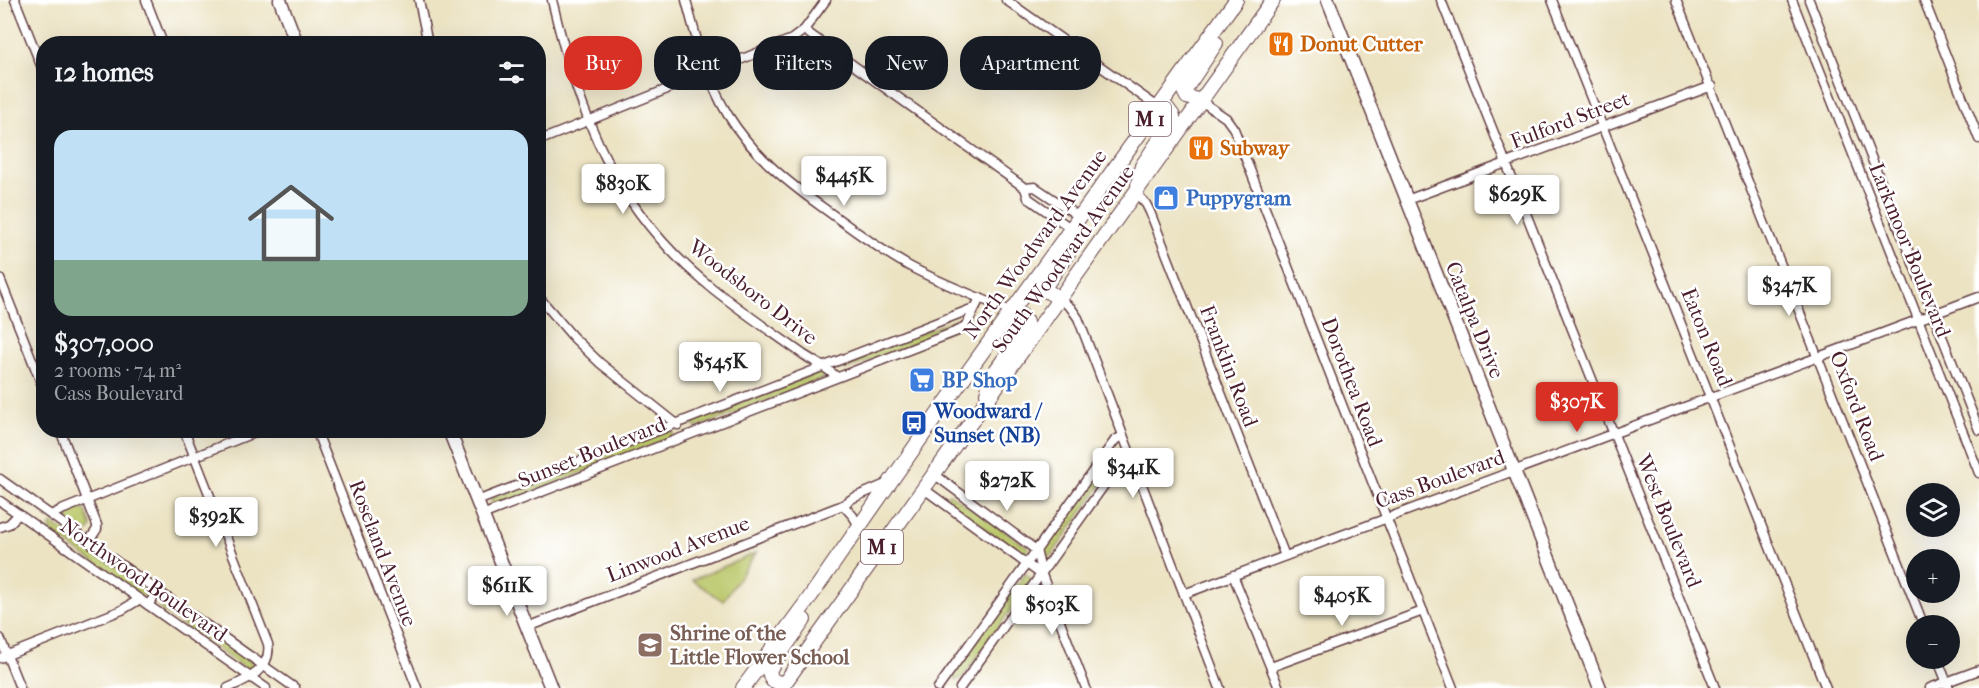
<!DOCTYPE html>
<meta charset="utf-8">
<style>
body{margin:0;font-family:"IM FELL French Canon",serif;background:#20242c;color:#f1f3f6;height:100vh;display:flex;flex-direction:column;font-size:22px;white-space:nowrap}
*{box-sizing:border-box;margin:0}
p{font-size:20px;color:#9ea1a6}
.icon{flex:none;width:33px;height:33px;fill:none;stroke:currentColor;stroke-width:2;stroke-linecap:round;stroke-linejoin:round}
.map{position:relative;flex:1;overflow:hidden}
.drawer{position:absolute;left:36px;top:36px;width:510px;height:402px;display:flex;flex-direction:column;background:#171b24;border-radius:24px;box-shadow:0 6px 24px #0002}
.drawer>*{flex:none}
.hud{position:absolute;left:564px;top:36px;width:570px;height:54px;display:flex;gap:12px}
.buttons{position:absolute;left:1906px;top:483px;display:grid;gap:12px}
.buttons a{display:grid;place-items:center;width:54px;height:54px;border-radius:50%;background:#171b24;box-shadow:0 6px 24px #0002;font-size:30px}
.price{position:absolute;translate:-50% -51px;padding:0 14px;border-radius:6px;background:#fff;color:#222;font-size:20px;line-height:39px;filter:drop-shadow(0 2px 3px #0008)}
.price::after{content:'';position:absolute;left:50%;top:36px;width:18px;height:14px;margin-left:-9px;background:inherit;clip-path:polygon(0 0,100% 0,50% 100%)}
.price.active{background:#d93025;color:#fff}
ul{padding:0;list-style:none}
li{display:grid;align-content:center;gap:12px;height:318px;padding:0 18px}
li span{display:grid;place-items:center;height:186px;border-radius:18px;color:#555}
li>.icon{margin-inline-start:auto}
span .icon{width:108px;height:108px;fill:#fffc;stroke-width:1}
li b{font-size:26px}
h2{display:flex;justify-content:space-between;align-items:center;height:72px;padding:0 18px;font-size:26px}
.tag{padding:0 21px;border-radius:24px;background:#171b24;box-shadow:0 6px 24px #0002;font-size:21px;line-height:54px}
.tag.active{background:#d93025;color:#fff}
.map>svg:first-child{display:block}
.green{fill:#bac769;stroke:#82734a;stroke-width:1.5}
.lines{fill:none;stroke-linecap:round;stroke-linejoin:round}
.street-casing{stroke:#623c42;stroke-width:11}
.secondary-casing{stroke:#623c42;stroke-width:15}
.primary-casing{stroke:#623c42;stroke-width:16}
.street{stroke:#fff;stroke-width:8}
.secondary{stroke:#fff;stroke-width:12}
.primary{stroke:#fff;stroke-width:14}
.labels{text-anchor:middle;stroke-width:5;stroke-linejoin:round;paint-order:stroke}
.shield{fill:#fff;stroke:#80626b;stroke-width:1.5}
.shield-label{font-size:20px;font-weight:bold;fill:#4a1f2b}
.food-label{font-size:21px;font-weight:bold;fill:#c56008;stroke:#fff;text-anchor:start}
.street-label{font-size:21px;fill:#4a1f2b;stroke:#fff}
.shop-label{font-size:21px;font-weight:bold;fill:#366cbe;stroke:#fff;text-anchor:start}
.transit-label{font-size:21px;font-weight:bold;fill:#164399;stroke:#fff;text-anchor:start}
.education-label{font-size:21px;font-weight:bold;fill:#785e54;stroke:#fff;text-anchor:start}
</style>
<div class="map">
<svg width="1979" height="688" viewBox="0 0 1979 688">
<rect width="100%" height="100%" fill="#fff"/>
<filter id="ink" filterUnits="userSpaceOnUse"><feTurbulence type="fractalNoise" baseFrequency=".0167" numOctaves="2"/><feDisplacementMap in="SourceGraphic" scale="12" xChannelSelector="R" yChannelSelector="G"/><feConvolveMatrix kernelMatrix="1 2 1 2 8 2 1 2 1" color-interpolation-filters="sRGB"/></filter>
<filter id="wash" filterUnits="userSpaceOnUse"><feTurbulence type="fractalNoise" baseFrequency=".008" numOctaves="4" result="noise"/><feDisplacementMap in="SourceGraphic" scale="24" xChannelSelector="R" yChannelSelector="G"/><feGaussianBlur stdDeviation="1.35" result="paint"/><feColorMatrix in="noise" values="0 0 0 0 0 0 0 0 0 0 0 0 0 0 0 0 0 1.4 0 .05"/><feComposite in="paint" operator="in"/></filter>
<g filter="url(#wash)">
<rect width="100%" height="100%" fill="#ece3c3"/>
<!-- green -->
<g class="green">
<path d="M961 317 962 321 953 329 847 369 842 368V364Z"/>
<path d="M821 371 825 375 822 379 697 428 693 426 694 420Z"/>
<path d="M670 430 674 434 671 438 496 506 491 503 492 498Z"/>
<path d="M1114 452 1118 454V461L1051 556H1044L1041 550 1110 453Z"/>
<path d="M950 494 1028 547V554L1023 557 948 503 947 495Z"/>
<path d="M80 508 86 511 91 525V529L87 532H83L66 519 68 512Z"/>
<path d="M53 524 146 588 149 591 147 595 142 596 52 533 50 527Z"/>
<path d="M756 553 723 601 692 580Z"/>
<path d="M1025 574 1029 576 1031 581 963 677 956 680 952 675 954 671Z"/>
<path d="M160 601H165L252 662V668L247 670 159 608Z"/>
</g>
</g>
<g filter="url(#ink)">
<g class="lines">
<!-- street casing -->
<g class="street-casing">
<g id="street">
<path d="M15 0 44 73"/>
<path d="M146 0 163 44"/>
<path d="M419 0 428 44"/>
<path d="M552 0C579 116 616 212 712 288 741 311 773 333 804 355 815 362 827 368 837 377"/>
<path d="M686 0C696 38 707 81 728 115 752 154 786 181 822 207 850 227 878 249 909 266 942 284 978 297 1013 312"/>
<path d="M1006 0 1158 107"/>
<path d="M1441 0 1715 688"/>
<path d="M1552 0 1826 688"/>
<path d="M1676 0 1924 626"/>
<path d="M1792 0 1979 473"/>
<path d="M1809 0 1979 430"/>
<path d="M1924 0 1979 139"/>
<path d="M804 30 1025 188 1028 198 1072 229"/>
<path d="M1201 101 1226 118 1234 129 1453 688"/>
<path d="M538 141 792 39 804 30 826 0"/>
<path d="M1025 188 1035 187 1080 217"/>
<path d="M1136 193 1146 204 1150 212 1285 556"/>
<path d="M1407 200 1712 86"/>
<path d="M0 279 44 390"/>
<path d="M538 296 573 337 600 363 678 425"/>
<path d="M1060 299 1071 308 1078 318 1220 688"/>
<path d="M60 430 97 525V529L89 541"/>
<path d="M184 430 268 644C272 669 247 680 228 688"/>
<path d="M316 430 417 688"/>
<path d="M934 474 1036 550 1042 575 1086 688"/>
<path d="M0 479 295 688"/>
<path d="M924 489 1042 575"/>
<path d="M0 501 266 688"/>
<path d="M477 501 974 308"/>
<path d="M843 505 853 516 859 526"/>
<path d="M51 515 59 511 261 430"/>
<path d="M482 515 960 330 967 324 980 298"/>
<path d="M0 527 9 524 19 514"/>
<path d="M1233 575 1279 688"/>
<path d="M1184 594 1979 297"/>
<path d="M148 605 159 590"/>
<path d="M527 627 843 505 853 498 888 483"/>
<path d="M0 638 20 688"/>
<path d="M0 658 122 610 140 599"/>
<path d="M1937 658 1949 688"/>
<path d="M1271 667 1423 611"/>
<path d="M938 688 1115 440 1123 436"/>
<path d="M960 688 1122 460 1130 454"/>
<path d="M1930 688 1979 670"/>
</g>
</g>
<!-- secondary casing -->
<g class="secondary-casing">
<g id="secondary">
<path d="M280 0 297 44"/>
<path d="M1328 0 1600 688"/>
<path d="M449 430 551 688"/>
</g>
</g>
<!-- primary casing -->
<g class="primary-casing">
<g id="primary">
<path d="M1201 101 1187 97 1184 91 1216 43"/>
<path d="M1138 185 1142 166 1173 120V116L1167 108 1158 107"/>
<path d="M1060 299 1047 291 1046 285 1069 251 1072 231"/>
<path d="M987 393 994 373 1026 329V322L1021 315 1013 312"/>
<path d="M785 682 780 683 772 680 769 672 771 667 804 620"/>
<path d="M743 688 808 600 944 405 1236 0"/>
<path d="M781 688 1273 0"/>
</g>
</g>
<!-- street -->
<use href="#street" class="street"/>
<!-- secondary -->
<use href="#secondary" class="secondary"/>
<!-- primary -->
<use href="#primary" class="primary"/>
</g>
</g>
<!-- icons -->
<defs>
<g id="restaurant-square" transform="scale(1.35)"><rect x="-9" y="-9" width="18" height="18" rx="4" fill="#e8710a" stroke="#fff"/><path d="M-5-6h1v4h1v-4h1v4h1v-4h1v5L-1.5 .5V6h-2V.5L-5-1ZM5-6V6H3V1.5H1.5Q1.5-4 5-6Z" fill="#fff"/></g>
<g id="shop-square" transform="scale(1.35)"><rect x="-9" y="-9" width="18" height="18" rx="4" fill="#3f7fe0" stroke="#fff"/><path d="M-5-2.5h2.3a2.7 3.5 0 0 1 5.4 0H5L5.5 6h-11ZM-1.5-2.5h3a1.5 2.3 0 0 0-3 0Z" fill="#fff"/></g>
<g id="supermarket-square" transform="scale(1.35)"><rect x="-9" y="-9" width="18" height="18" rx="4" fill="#3f7fe0" stroke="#fff"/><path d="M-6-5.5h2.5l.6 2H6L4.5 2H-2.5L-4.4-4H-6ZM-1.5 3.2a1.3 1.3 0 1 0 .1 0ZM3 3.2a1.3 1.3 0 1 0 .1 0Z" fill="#fff"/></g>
<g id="bus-square" transform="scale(1.35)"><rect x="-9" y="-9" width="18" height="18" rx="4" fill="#1a4fb4" stroke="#fff"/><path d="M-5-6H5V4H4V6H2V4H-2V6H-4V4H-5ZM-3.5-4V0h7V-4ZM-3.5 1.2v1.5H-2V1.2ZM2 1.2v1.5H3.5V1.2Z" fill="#fff"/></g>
<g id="school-square" transform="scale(1.35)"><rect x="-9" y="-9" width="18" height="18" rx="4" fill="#8d6e63" stroke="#fff"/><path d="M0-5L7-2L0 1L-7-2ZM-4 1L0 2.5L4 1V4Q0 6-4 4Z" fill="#fff"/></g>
</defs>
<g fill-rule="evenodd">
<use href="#restaurant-square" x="1281" y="44"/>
<use href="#restaurant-square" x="1201" y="148"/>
<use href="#shop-square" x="1166" y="198"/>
<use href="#supermarket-square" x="922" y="380"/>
<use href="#bus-square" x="914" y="423"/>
<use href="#school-square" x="650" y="645"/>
</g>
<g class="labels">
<!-- shield labels -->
<g class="shield">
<rect x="1129" y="102" width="42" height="34" rx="4.5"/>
<rect x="861" y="530" width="42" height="34" rx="4.5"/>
</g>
<g class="shield-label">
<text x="1150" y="126">M 1</text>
<text x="882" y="554">M 1</text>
</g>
<!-- food labels -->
<g class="food-label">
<text x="1300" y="51">Donut Cutter</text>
<text x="1220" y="155">Subway</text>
</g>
<!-- street labels -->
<g class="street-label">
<text transform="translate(1570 120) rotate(-21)" y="7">Fulford Street</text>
<text transform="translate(1035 244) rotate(-54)" y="7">North Woodward Avenue</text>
<text transform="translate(1910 250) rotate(68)" y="7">Larkmoor Boulevard</text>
<text transform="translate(1063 259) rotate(-54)" y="7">South Woodward Avenue</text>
<text transform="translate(753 292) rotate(38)" y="7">Woodsboro Drive</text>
<text transform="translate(1475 320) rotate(68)" y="7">Catalpa Drive</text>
<text transform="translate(1707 337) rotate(68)" y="7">Eaton Road</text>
<text transform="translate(1229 366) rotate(69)" y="7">Franklin Road</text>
<text transform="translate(1352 382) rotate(69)" y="7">Dorothea Road</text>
<text transform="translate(1857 406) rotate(69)" y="7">Oxford Road</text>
<text transform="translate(592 452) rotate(-22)" y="7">Sunset Boulevard</text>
<text transform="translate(1440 479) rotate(-20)" y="7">Cass Boulevard</text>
<text transform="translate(1669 521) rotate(68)" y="7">West Boulevard</text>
<text transform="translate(678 549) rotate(-21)" y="7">Linwood Avenue</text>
<text transform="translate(383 553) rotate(69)" y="7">Roseland Avenue</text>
<text transform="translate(144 580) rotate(35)" y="7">Northwood Boulevard</text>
</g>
<!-- shop labels -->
<g class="shop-label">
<text x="1186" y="205">Puppygram</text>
<text x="942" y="387">BP Shop</text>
</g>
<!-- transit labels -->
<g class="transit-label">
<text x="934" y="418">Woodward /<tspan x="934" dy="24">Sunset (NB)</tspan></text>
</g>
<!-- education labels -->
<g class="education-label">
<text x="670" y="640">Shrine of the<tspan x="670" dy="24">Little Flower School</tspan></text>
</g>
</g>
</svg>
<div class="buttons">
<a><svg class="icon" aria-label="layers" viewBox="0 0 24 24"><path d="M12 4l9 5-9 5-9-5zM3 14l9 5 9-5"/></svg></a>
<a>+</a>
<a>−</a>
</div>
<b class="price" style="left:844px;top:207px">$445K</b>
<b class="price" style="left:623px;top:215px">$830K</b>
<b class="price" style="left:1517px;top:226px">$629K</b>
<b class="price" style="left:1789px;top:317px">$347K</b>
<b class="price" style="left:720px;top:393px">$545K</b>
<b class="price active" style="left:1577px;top:433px">$307K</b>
<b class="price" style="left:1133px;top:499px">$341K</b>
<b class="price" style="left:1007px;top:512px">$272K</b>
<b class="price" style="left:216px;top:548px">$392K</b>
<b class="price" style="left:507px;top:617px">$611K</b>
<b class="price" style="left:1342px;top:627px">$405K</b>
<b class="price" style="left:1052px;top:636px">$503K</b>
<div class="hud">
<a class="tag active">Buy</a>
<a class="tag">Rent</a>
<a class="tag">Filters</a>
<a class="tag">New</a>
<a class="tag">Apartment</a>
</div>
<section class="drawer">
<h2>12 homes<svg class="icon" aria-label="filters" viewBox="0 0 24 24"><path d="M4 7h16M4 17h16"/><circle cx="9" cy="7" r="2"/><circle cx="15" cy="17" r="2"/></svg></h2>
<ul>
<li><span style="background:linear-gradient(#bfe0f5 70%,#7fa58c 0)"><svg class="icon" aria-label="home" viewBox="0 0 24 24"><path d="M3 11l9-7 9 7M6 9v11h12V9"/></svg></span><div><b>$307,000</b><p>2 rooms · 74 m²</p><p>Cass Boulevard</p></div></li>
</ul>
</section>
</div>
